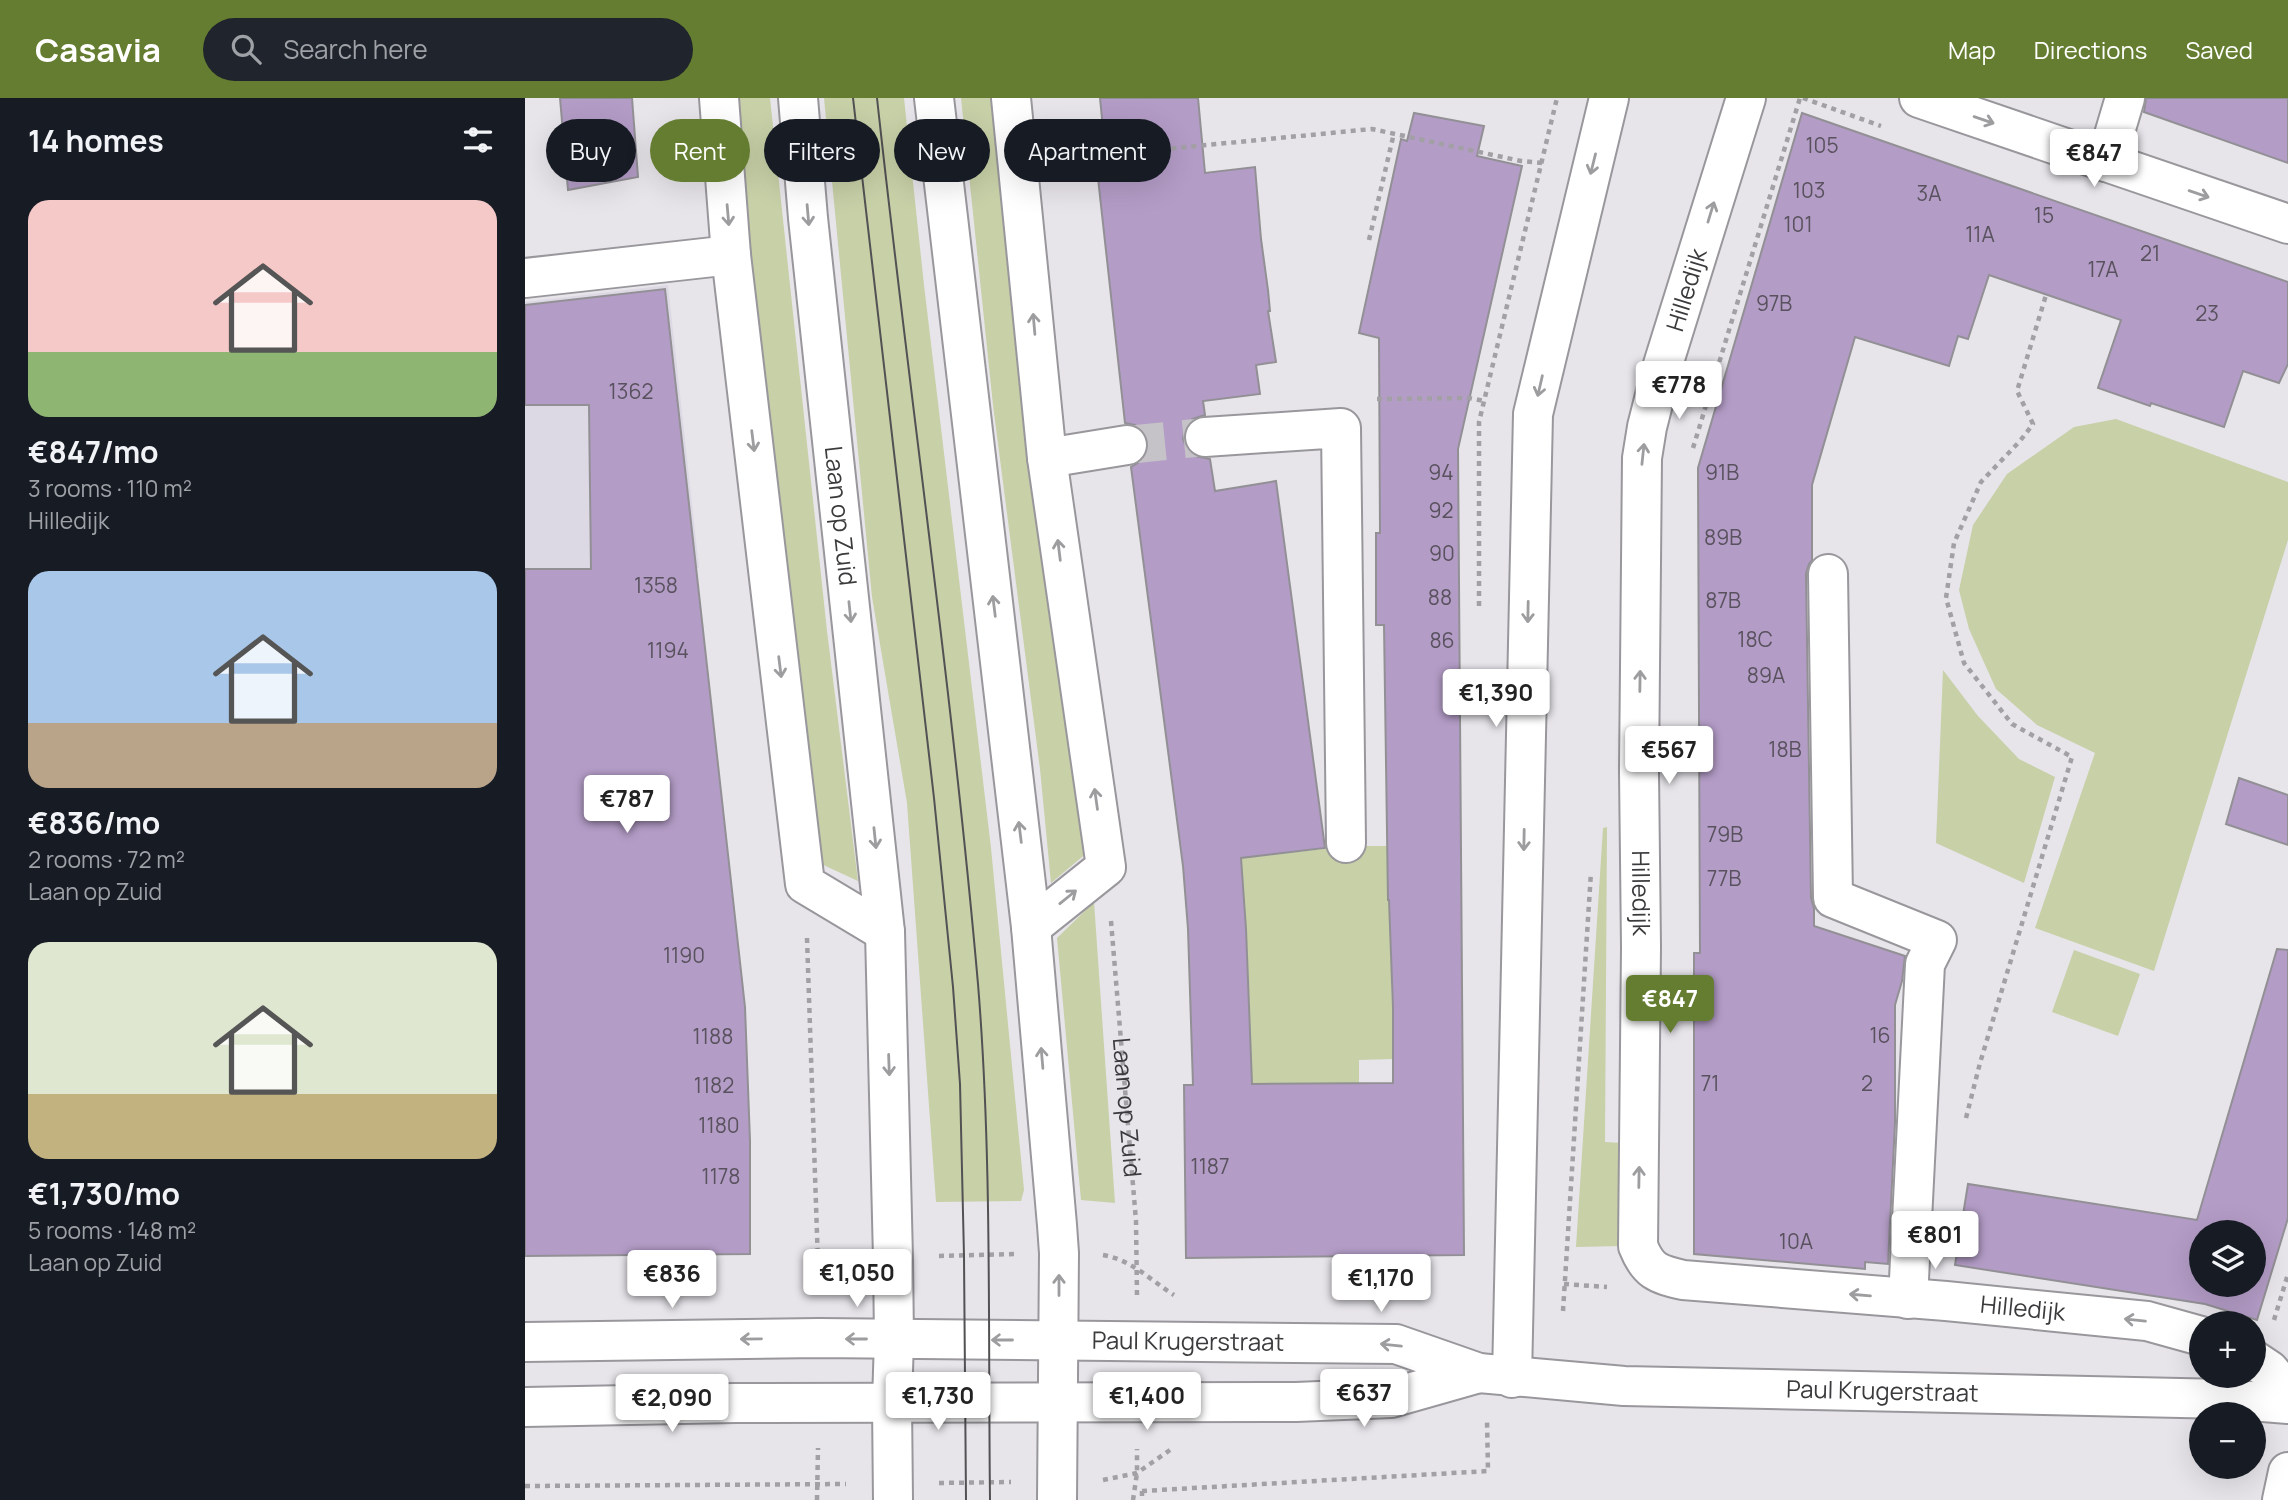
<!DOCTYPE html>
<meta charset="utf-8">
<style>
body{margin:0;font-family:Manrope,sans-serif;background:#20242c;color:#f1f3f6;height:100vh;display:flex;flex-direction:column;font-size:26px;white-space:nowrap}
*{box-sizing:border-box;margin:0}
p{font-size:23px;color:#9ea1a6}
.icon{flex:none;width:38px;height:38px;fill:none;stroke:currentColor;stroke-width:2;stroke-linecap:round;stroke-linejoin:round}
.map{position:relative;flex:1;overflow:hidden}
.panel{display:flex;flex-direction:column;background:#171b24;width:525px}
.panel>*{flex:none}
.guide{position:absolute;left:21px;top:21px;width:665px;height:63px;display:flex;gap:14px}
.buttons{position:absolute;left:1664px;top:1122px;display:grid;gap:14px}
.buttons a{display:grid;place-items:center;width:77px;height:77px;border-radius:50%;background:#171b24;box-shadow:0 7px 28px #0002;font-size:35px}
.price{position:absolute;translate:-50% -60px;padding:0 16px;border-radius:7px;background:#fff;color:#222;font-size:23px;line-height:46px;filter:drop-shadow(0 2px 4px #0008)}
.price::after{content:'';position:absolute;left:50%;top:42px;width:21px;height:16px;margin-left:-10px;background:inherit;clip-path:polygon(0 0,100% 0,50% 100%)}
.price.current{background:#657d30;color:#fff}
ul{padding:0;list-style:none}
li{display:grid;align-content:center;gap:14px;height:371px;padding:0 28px}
li span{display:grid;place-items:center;height:217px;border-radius:21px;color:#555}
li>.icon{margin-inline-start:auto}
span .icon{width:126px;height:126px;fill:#fffc;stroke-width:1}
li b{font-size:30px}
h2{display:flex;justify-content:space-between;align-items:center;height:84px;padding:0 28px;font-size:30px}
.chip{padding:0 24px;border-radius:32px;background:#171b24;box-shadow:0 7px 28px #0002;font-size:24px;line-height:63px}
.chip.current{background:#657d30;color:#fff}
header{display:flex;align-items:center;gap:42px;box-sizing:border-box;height:98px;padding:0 35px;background:#657d30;color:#fff}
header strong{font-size:33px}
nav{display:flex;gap:38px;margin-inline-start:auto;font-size:24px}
.search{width:490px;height:63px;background:#20242c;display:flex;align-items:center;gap:18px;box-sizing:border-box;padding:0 24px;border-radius:38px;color:#9ea1a6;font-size:26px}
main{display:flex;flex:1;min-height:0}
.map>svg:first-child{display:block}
.built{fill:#dcd8e4}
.green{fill:#c7d0a7}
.building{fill:#b39cc6;stroke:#929095;stroke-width:2;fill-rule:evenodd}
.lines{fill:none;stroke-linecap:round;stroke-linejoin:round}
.minor-tunnel{stroke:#c5c3c7;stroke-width:38;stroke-dasharray:38 19;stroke-linecap:butt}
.minor-casing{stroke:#99979c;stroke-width:42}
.major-casing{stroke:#99979c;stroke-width:42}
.path{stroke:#a2a0a4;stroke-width:4.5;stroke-dasharray:5 5;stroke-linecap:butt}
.minor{stroke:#fff;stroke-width:38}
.major{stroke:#fff;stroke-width:38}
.tram{stroke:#525153;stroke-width:2}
.oneway{stroke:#9d9c9e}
.labels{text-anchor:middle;stroke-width:5;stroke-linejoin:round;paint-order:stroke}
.number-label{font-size:21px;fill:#59525e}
.street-label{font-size:24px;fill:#3b3a3c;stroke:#fff}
</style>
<header>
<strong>Casavia</strong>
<div class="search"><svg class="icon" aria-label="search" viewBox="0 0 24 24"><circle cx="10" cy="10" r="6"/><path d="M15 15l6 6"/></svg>Search here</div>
<nav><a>Map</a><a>Directions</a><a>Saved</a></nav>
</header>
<main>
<section class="panel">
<h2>14 homes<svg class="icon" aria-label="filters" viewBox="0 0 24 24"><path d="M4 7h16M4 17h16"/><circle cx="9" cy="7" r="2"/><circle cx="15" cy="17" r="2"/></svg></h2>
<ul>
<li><span style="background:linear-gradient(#f6c9c9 70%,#8fb573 0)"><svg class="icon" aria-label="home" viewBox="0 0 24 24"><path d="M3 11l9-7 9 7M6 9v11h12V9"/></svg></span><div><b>€847/mo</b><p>3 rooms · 110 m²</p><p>Hilledijk</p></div></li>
<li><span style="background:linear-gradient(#a9c7e8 70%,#b9a48a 0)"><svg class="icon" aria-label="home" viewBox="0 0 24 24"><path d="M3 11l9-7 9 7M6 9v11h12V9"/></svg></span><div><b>€836/mo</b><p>2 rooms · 72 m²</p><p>Laan op Zuid</p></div></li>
<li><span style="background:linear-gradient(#dfe7d0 70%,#c2b280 0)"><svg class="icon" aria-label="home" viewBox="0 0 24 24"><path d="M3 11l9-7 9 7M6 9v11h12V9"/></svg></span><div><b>€1,730/mo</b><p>5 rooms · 148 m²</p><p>Laan op Zuid</p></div></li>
</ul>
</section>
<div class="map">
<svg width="1763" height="1402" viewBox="0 0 1763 1402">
<rect width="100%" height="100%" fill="#e7e5ea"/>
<!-- built -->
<path class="built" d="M143 187 174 470 0 471V204Z"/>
<!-- green -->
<g class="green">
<path d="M205 0H245L302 533 333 783 294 765 263 471Z"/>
<path d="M299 0H379L399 187 466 750 499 1092 496 1103 411 1104 382 705 347 499Z"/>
<path d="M436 0H470L563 754 526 785 515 671 468 307Z"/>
<path d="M1591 321 1763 384V442L1629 873 1510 830 1570 655 1512 627 1471 591 1444 531 1434 492 1448 427 1482 376 1549 329Z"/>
<path d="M1418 572 1453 618 1494 661 1530 679 1499 785 1411 745Z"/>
<path d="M1082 729 1080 1044 1098 1045 1096 1148 1051 1149 1078 730Z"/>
<path d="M827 748H864L868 961 834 962V985L727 986 721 831 715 760Z"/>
<path d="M569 804 590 1105 556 1102 532 840Z"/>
<path d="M1549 852 1615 876 1593 938 1527 914Z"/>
</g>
<!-- building -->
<g class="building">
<path d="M35 0H107L113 79 43 92Z"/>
<path d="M575 0H673L680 75 730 69 736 141 743 192 745 213H743L751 264 731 267 735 296 678 303 680 317 667 321 660 330 658 341 662 352 670 358 685 361 690 393 751 383 800 750 716 760 721 831 727 986 868 985V910L864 802H863L859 527H851V435H855L854 240 834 235 876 41 882 43 889 15 959 28 952 58 997 68 933 351 939 1157 661 1160 659 987H668L663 831 658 768 606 369 616 363 623 354 624 344 618 333 610 327 600 325 571 62 581 61Z"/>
<path d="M1621 0H1763V65L1619 14Z"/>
<path d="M1277 15 1763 184V266L1754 285 1718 273 1699 329 1626 305 1625 308 1573 290 1596 222 1464 177 1443 241 1433 238 1424 268 1330 239 1287 387V462L1284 466 1281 476 1286 800 1289 810V828L1380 858 1377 883 1370 907V1025L1363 1166 1340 1164V1171L1169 1156V855H1175L1173 370Z"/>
<path d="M140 191 220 909 225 1043V1156L0 1158V471H66L64 307H0V207Z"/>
<path d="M1714 680 1763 697V747L1701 726Z"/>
<path d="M1752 851 1763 852V1120L1732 1222 1680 1206 1430 1167 1443 1086 1672 1122ZM1676 1134H1729V1186H1676Z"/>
</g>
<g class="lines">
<!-- minor-tunnel -->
<path class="minor-tunnel" d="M602 347 680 339"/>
<!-- minor casing -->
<g class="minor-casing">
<g id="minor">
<path d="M194 0 206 157 280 786 360 834"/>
<path d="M486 0 522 360 581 769 506 829"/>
<path id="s2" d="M1221 0 1137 270 1122 329 1117 360 1114 674 1116 849 1113 1148C1123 1173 1132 1176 1158 1182L1421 1203 1622 1223 1676 1238"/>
<path d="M1394 0 1763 126"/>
<path d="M1581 64 1600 0"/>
<path d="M0 180 206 157"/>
<path d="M680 339 816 330 821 745"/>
<path d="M522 360 602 347"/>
<path d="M1303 476 1308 800 1412 842 1400 866 1383 1201"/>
<path id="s3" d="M0 1244 294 1240 871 1246 954 1275 1099 1288 1701 1301 1763 1306"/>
<path d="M1729 1262 1744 1272 1763 1294"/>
<path d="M987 1280 1008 316 1084 0"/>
<path d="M0 1309 210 1305 771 1304 866 1300 954 1275"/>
<path d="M1757 1402 1763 1374"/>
</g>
</g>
<!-- major casing -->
<g class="major-casing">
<g id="major">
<path id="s4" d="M273 0 283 120 360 834 368 1160 369 1241 367 1305 368 1402"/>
<path d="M409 0 506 829 532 1127 534 1155 532 1402"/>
</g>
</g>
<!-- path -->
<g class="path">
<path d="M1278 0 1356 28"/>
<path d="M537 61 847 31 996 63 1017 65"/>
<path d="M844 142 869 35"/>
<path d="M852 301 944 300 959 303"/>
<path d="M1168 350 1275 0"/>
<path d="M954 508V324L1032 0"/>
<path id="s1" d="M586 823 611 1123 612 1199"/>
<path d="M282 840 294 1195"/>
<path d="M1441 1020 1455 965 1547 659 1487 626 1439 565 1421 500 1429 445 1456 384 1495 343 1508 326 1492 293 1521 197"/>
<path d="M578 1157C607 1162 625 1182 649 1197"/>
<path d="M414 1158 489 1156"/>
<path d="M294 1162 325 1161"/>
<path d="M1039 1186 1082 1189"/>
<path d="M1038 1213 1066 774"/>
<path d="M1749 1222 1763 1176"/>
<path d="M578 1382 612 1375 645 1352"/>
<path d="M414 1385 486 1384"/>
<path d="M0 1388 321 1386"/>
<path d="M617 1393 963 1373 962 1322"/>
<path d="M617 1393V1402"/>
<path d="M292 1402 293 1350"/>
<path d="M608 1402 612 1375V1351"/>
</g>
<!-- minor -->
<use href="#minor" class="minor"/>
<!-- major -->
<use href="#major" class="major"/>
<!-- tram -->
<g class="tram">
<path d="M328 0 409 700 428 889 435 986 439 1158 441 1402"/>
<path d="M352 0C384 295 427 590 453 886 467 1057 463 1230 465 1402"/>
</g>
</g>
<!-- one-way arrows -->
<defs><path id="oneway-shaft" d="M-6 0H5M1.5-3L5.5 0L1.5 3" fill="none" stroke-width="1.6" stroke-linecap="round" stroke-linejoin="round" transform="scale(1.75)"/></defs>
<g class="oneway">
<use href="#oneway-shaft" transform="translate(1459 22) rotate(19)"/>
<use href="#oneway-shaft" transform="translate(1068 66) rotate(104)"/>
<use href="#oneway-shaft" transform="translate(1674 96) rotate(19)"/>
<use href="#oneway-shaft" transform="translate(1186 114) rotate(-73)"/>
<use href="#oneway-shaft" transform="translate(203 117) rotate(85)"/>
<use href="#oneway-shaft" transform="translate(283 117) rotate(85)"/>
<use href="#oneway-shaft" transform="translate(509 226) rotate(-95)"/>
<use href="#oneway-shaft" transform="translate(1015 288) rotate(103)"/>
<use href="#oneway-shaft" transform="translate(228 343) rotate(83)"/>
<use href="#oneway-shaft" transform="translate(1118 356) rotate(-84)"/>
<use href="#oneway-shaft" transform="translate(534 452) rotate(-97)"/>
<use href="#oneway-shaft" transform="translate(469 508) rotate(-97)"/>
<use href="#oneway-shaft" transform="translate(325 514) rotate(84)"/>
<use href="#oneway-shaft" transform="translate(1003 514) rotate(91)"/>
<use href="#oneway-shaft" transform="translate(255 569) rotate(83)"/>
<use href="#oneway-shaft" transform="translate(1115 583) rotate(-89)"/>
<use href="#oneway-shaft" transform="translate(571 701) rotate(-98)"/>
<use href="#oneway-shaft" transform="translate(495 734) rotate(-97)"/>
<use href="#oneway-shaft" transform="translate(350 740) rotate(84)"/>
<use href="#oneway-shaft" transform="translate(999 742) rotate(91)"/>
<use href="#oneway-shaft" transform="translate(543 799) rotate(-39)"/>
<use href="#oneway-shaft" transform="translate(517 960) rotate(-95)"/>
<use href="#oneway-shaft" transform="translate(364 967) rotate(88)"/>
<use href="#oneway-shaft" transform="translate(1114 1079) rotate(-89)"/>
<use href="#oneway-shaft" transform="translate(534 1187) rotate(-90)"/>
<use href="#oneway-shaft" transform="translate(1335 1197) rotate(-175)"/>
<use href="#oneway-shaft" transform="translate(1610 1222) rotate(-174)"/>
<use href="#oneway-shaft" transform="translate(226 1241) rotate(179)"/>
<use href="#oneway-shaft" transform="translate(331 1241) rotate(-180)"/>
<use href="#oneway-shaft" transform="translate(477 1242) rotate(-180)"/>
<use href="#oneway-shaft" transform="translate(866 1247) rotate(-174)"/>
</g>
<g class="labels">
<!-- number labels -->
<g class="number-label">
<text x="1297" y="55">105</text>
<text x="1284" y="100">103</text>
<text x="1404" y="103">3A</text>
<text x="1519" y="125">15</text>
<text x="1273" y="134">101</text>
<text x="1455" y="144">11A</text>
<text x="1625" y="163">21</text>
<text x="1578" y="179">17A</text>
<text x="1249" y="213">97B</text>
<text x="1682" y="223">23</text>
<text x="106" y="301">1362</text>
<text x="916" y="382">94</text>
<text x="1197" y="382">91B</text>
<text x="916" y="420">92</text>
<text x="1198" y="447">89B</text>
<text x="917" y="463">90</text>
<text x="131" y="495">1358</text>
<text x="915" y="507">88</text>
<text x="1198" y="510">87B</text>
<text x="1230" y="549">18C</text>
<text x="917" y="550">86</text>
<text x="143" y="560">1194</text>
<text x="1241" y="585">89A</text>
<text x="1260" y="659">18B</text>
<text x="1200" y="744">79B</text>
<text x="1199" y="788">77B</text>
<text x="159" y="865">1190</text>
<text x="1355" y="945">16</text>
<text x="188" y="946">1188</text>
<text x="1185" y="993">71</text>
<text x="1342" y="993">2</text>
<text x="189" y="995">1182</text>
<text x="194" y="1035">1180</text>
<text x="685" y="1076">1187</text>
<text x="196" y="1086">1178</text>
<text x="1271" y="1151">10A</text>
</g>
<!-- street labels -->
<g class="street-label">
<text transform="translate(1162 192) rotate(-73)" y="8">Hilledijk</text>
<text dy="8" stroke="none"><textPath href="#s4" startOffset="420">Laan op Zuid</textPath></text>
<text dy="8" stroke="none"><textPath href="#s2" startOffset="810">Hilledijk</textPath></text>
<text dy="8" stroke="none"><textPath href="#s1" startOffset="187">Laan op Zuid</textPath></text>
<text dy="8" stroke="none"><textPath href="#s2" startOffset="1564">Hilledijk</textPath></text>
<text dy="8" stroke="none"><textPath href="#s3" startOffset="663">Paul Krugerstraat</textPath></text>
<text dy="8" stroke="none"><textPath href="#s3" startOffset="1363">Paul Krugerstraat</textPath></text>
</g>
</g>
</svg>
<div class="buttons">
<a><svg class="icon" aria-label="layers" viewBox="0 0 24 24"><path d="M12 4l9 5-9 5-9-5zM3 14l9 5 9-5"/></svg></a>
<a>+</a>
<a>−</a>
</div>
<b class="price" style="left:1569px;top:91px">€847</b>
<b class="price" style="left:1154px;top:323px">€778</b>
<b class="price" style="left:971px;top:631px">€1,390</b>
<b class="price" style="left:1144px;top:688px">€567</b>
<b class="price" style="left:102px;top:737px">€787</b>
<b class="price current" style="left:1145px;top:937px">€847</b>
<b class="price" style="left:1410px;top:1173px">€801</b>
<b class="price" style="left:332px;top:1211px">€1,050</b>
<b class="price" style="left:147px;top:1212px">€836</b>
<b class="price" style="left:856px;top:1216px">€1,170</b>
<b class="price" style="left:839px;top:1331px">€637</b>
<b class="price" style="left:413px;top:1334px">€1,730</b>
<b class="price" style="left:622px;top:1334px">€1,400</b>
<b class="price" style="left:147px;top:1336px">€2,090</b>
<div class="guide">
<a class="chip">Buy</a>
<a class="chip current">Rent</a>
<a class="chip">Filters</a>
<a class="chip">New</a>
<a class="chip">Apartment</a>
</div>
</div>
</main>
